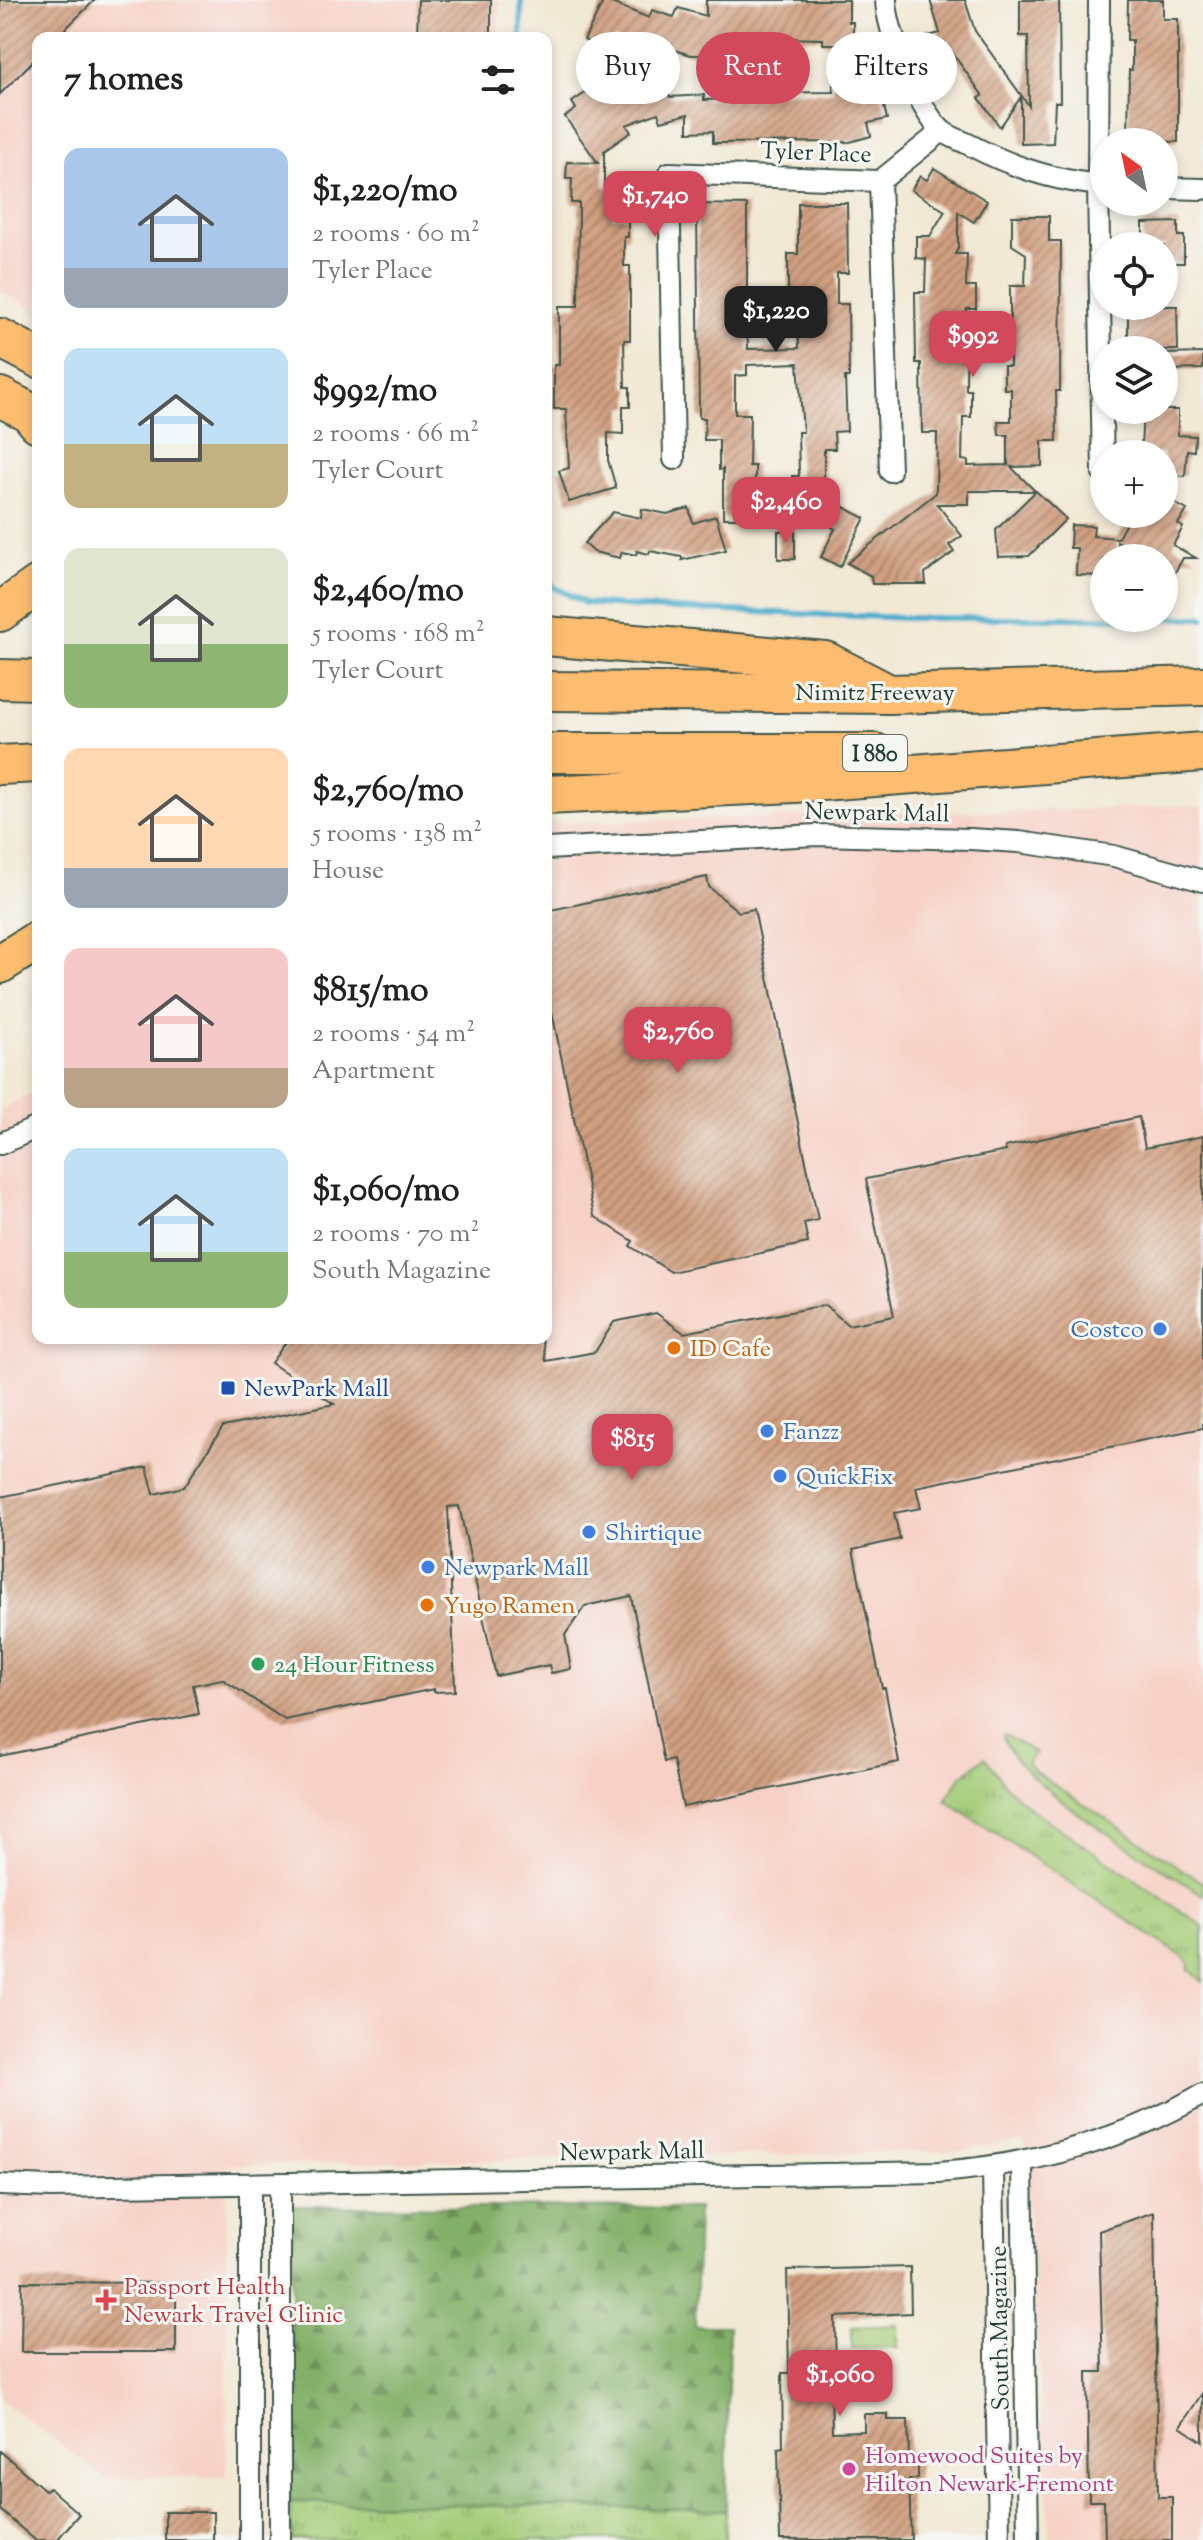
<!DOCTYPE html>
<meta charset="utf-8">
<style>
body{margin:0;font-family:"Sorts Mill Goudy",serif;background:#f2f2f2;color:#222;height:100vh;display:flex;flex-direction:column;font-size:30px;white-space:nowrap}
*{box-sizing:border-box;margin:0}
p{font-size:26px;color:#767676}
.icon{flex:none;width:44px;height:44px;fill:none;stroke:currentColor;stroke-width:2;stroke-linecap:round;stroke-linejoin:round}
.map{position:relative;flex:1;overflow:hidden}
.drawer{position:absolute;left:32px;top:32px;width:520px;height:1312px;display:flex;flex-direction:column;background:#fff;border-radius:16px;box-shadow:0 4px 12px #0003}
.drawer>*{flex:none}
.top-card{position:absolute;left:576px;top:32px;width:506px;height:72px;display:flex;gap:16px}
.needle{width:52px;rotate:327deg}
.controls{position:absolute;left:1090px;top:128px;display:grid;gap:16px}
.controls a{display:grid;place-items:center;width:88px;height:88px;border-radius:50%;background:#fff;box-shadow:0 4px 12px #0003;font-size:40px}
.price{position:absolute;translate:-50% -68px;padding:0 18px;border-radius:16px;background:#d1495b;color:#fff;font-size:26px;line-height:52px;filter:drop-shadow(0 2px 4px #0008)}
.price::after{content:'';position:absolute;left:50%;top:48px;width:24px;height:18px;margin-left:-12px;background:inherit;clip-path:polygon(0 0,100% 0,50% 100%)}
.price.selected{background:#222;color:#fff}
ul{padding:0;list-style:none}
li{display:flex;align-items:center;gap:24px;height:200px;padding:0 32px}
li span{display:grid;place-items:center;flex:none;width:224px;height:160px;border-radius:16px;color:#555}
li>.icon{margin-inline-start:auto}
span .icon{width:96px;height:96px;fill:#fffc;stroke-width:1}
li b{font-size:34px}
h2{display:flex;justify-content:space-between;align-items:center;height:96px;padding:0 32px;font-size:34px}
.pill{padding:0 28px;border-radius:36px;background:#fff;box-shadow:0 4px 12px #0003;font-size:28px;line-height:72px}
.pill.selected{background:#d1495b;color:#fff}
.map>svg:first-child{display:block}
.built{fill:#f7d1c6}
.grass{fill:url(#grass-tufts);stroke:#628456;stroke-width:2}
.forest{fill:url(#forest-firs);stroke:#51764e;stroke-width:2}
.garden{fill:#a4cc77;stroke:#628456;stroke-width:2}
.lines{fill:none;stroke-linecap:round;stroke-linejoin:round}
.stream{stroke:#4dadcc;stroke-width:6}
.building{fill:url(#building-hatch);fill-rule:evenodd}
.minor-casing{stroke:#3f574c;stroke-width:24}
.motorway-casing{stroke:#3f574c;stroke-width:42}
.minor{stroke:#fff;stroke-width:20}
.motorway{stroke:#fcbd6f;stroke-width:38}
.shop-dot{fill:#3f7fe0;stroke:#f6f6f2;stroke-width:3}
.food-dot{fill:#e8710a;stroke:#f6f6f2;stroke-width:3}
.transit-dot{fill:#1a4fb4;stroke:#f6f6f2;stroke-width:3}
.leisure-dot{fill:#2e9e5b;stroke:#f6f6f2;stroke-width:3}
.health-dot{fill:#e0444e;stroke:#f6f6f2;stroke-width:3}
.hotel-dot{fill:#d1479c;stroke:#f6f6f2;stroke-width:3}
.labels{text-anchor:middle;stroke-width:6;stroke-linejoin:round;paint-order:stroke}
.shield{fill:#f6f6f2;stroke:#60746d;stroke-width:2}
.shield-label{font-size:22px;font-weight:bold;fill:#1f3d34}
.street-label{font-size:24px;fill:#1f3d34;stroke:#f6f6f2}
.shop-label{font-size:24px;fill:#366cbe;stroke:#f6f6f2;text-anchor:start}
.food-label{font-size:24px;fill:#c56008;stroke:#f6f6f2;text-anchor:start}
.transit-label{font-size:24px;fill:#164399;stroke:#f6f6f2;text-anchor:start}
.leisure-label{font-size:24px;fill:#27864d;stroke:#f6f6f2;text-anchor:start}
.health-label{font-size:24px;fill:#be3a42;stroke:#f6f6f2;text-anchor:start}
.hotel-label{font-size:24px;fill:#b23c85;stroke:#f6f6f2;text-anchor:start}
</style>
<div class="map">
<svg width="1203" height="2540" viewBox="0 0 1203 2540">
<defs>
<pattern id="grass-tufts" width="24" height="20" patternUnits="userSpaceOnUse" patternTransform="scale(2)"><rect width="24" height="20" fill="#a4cc77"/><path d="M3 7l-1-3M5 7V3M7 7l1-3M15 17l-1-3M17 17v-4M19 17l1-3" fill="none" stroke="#85a762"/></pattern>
<pattern id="forest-firs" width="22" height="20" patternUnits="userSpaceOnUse" patternTransform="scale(2)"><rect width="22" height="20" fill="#83b068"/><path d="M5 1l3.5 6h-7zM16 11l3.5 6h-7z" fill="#6b9056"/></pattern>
<pattern id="building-hatch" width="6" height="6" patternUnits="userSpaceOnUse" patternTransform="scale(2)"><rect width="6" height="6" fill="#d19f80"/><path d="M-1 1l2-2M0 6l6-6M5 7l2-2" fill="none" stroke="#a9836a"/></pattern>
</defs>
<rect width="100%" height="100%" fill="#f6f6f2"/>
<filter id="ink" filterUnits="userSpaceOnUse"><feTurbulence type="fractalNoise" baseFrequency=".0125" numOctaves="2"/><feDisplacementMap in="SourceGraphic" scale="16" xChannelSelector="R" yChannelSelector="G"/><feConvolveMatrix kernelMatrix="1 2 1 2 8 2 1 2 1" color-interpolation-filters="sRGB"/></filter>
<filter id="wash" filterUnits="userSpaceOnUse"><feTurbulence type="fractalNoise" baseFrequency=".006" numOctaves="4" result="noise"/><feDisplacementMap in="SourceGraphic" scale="32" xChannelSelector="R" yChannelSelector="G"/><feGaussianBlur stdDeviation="1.8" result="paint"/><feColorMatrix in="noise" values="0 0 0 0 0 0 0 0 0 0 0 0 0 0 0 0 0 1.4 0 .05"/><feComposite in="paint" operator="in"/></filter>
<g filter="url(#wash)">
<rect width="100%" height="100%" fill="#f2e9d5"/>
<!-- built -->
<g class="built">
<path d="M0 0H499V38H38V313L0 291Z"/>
<path d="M1203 806V2540H1050L1024 2140 961 2151 227 2165V2477L105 2478 0 2399V1110L38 1090V1338H546V823Z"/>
</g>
<!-- grass -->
<g class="grass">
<path d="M1006 1735 1036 1754 1027 1762 1035 1772 1203 1883V1895C1161 1867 1012 1781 1003 1736Z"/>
<path d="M985 1757 1006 1786 1031 1809 1203 1926V1982L1188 1968 1190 1965 1186 1959 945 1800 962 1776Z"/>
<path d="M290 2502 726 2510 725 2540H292Z"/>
</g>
<!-- forest -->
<path class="forest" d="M292 2206 698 2208 695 2326H729L726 2510 290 2502Z"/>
<!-- garden -->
<path class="garden" d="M898 2325V2347L852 2348V2327Z"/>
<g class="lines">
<!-- stream -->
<g class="stream">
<path d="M521 38V0"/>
<path d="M546 577 554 587 585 603 645 608 908 618H1203"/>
</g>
</g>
<g id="blocks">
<!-- building -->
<g class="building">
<path d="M0 0H95L56 38H38V56L0 94Z"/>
<path d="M418 0H491V38H417Z"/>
<path d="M604 0 649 18 652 10 674 17 678 8 706 16V0H849V22H853V44H823V39L782 38V44H769V52L735 51V55H691L651 43 653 49 631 42 629 45 614 38 608 52 584 40Z"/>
<path d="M930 0H965L975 31 1029 106 1028 36H1020V0H1059L1060 102H1055L1053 143 1021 144V97L1000 127 979 98 983 96 951 51 931 57 925 37 940 33Z"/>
<path d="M1128 0H1163V19H1178V142L1128 140 1129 70H1132V40H1127Z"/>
<path d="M869 76 870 87 879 85 887 119 868 123 871 136 850 142 713 143V131L688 132V114L661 121 658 113 626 125 631 132 604 151V187H613L612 217H628V237H624V266H630V340H624L625 387H630V407H623V434L608 433V460L616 488 569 502 559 471 569 468 566 409H554V365H559V306H578L579 203H571L572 179H566L567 162 598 163 565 117 576 109 572 102 597 85 604 94 639 82 640 87 663 79 670 97 704 95V100L754 98V93L834 92 833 85Z"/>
<path d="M934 168 987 201 974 222 958 212V248L955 254H967L966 287H976V309H967L966 390H971V417H963L962 460 968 461V466L1008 465V435H999L998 421H1011V389H1004V366H1010V286H1025L1026 254 1012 245V216H1049V241H1061L1060 391H1056L1057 441H1042V466L1011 467 1035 491H969V504H937L962 536 949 545 954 552 925 573 926 584H872L871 576 847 563 936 493 937 433H922L921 363H916L915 292H925L926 259 916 258V236H930L945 211 911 190 920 176 927 180Z"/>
<path d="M798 203H847L848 273H837V304H848L849 377H845L847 431 834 432 835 449H824V497L865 518 840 567 821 557 835 529 818 519 793 520 792 476H799L798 432H803L798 363 747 365V375L735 376V414H750L749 466H755L756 518H723V469L719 470V440H704L705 418H699L697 204 747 205V300H788V254H798ZM747 318H798L799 348 748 349Z"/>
<path d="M1178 222V236H1184V263H1164V246H1143V223Z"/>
<path d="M1128 306H1177L1178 350H1128Z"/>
<path d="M1203 353V369L1164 370V354Z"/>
<path d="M1143 410H1178V435L1195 436 1194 451 1187 450 1185 476 1164 475V454H1149L1150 448H1141Z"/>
<path d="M1036 491 1066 519 1029 556 998 557 996 530Z"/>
<path d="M1164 497 1187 510 1178 524 1183 527 1173 545 1196 558H1183L1164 592V558H1147L1117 541V558H1104L1102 576 1076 575 1077 548H1070L1071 525 1094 526 1093 536 1118 538 1131 514H1164Z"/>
<path d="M689 508 693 523 716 516 726 550 682 560V557L650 551 649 554 637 551 636 555 622 552 620 558 594 552 584 543 613 512 641 518 642 509 667 514Z"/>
<rect x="778" y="531" width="17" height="28"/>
<path d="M707 877 709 887 739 912 754 909 818 1220 804 1223 808 1243 671 1272 630 1246 633 1241 594 1216 546 983V911Z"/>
<path d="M1139 1117 1145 1148 1203 1136V1428L916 1487 921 1508 894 1513 900 1539 853 1550 882 1688H885L899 1762 683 1807 673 1760 664 1762 631 1596 585 1606 565 1635 571 1669 551 1673 549 1665 496 1676 459 1506 448 1507 455 1691 434 1692V1689L285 1720 222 1679 193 1685 199 1714 0 1756V1497L147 1467 154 1494 184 1487 223 1427 334 1404 271 1363 289 1338H542L546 1361 595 1352 614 1322 656 1313 684 1333 825 1305 848 1325 894 1316 866 1179 1006 1151 1005 1147Z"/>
<path d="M1154 2212 1158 2497H1172V2540H1105L1104 2501H1089L1087 2372H1103L1099 2231Z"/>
<path d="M910 2267 911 2313 835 2317 836 2384H831L832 2432 864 2431V2414H888V2420H908L909 2458H918V2479H909L911 2540H780L778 2448 783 2447 782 2373H789L787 2270Z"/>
<path d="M22 2282 176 2283V2352H21Z"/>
<path d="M1203 2392V2442L1180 2427Z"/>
<path d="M0 2451 46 2491 49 2488 79 2514 57 2540H35L0 2510Z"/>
<rect x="165" y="2512" width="48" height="28"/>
</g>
</g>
</g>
<g filter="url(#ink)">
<use href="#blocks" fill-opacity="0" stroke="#3f574c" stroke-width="2"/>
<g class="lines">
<!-- minor casing -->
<g class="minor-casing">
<g id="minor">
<path d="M886 0C887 31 918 108 941 130 948 136 960 140 968 144 1010 166 1056 182 1104 185"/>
<path d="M1099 0 1098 185 1103 473"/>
<path d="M880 181 890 471"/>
<path d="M1164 188 1203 189"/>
<path d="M674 459 669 173 880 181 942 131"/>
<path d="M546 849 817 835 970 839 1019 842 1114 856 1203 881"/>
<path d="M0 1144 38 1127"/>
<path d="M1022 2163 1028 2540"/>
<path d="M993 2168 999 2540"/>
<path d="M280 2183V2540"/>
<path d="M0 2185 52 2187 939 2172C1033 2165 1121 2141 1203 2094"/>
<path d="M250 2540V2184"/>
</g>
</g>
<!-- motorway casing -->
<g class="motorway-casing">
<g id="motorway">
<path d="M0 338 38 358"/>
<path d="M0 397 29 412 38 423"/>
<path d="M0 612 38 585"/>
<path d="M546 636 825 661 883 691"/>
<path d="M0 679 38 680"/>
<path d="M546 691 889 694 1203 686"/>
<path d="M546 753H875"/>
<path d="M0 765 38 763"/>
<path d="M546 795 795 783 1203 752"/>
<path d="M0 964 38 940"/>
</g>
</g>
<!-- minor -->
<use href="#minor" class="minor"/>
<!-- motorway -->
<use href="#motorway" class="motorway"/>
</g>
</g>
<!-- markers -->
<g class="shop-dot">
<circle cx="1160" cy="1329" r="8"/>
<circle cx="767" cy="1431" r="8"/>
<circle cx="780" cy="1476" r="8"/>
<circle cx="589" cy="1532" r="8"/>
<circle cx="428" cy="1567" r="8"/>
</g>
<g class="food-dot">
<circle cx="674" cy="1348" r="8"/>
<circle cx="427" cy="1605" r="8"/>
</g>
<rect class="transit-dot" x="220" y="1380" width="16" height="16" rx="4"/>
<circle class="leisure-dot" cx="258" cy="1664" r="8"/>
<path class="health-dot" d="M102 2288h8v8h8v8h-8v8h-8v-8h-8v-8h8z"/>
<circle class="hotel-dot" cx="849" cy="2469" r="8"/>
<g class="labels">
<!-- shield labels -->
<rect class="shield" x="843" y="735" width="64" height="36" rx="6"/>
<g class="shield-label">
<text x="875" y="761">I 880</text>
</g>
<!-- street labels -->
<g class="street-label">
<text transform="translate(816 152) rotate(2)" y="8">Tyler Place</text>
<text x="875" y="700">Nimitz Freeway</text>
<text transform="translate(877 812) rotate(1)" y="8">Newpark Mall</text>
<text transform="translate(632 2151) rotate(-1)" y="8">Newpark Mall</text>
<text transform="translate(999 2328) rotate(-91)" y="8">South Magazine</text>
</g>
<!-- shop labels -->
<g class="shop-label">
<text x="1144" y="1337" text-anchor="end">Costco</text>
<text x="783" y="1439">Fanzz</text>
<text x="796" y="1484">QuickFix</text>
<text x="605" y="1540">Shirtique</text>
<text x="444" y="1575">Newpark Mall</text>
</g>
<!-- food labels -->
<g class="food-label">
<text x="690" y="1356">ID Cafe</text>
<text x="443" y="1613">Yugo Ramen</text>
</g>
<!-- transit labels -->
<g class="transit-label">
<text x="244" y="1396">NewPark Mall</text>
</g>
<!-- leisure labels -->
<g class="leisure-label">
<text x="274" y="1672">24 Hour Fitness</text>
</g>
<!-- health labels -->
<g class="health-label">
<text x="124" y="2294">Passport Health<tspan x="124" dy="28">Newark Travel Clinic</tspan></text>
</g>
<!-- hotel labels -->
<g class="hotel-label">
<text x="865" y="2463">Homewood Suites by<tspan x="865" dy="28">Hilton Newark-Fremont</tspan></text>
</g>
</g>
</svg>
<div class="controls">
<a><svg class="needle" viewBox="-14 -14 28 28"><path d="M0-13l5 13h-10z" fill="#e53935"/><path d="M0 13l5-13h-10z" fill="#767676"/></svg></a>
<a><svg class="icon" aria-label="locate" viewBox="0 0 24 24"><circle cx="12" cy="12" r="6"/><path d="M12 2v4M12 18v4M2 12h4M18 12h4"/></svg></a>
<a><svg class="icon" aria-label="layers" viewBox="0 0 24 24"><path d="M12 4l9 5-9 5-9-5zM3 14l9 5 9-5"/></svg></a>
<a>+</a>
<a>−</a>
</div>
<b class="price" style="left:655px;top:239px">$1,740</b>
<b class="price selected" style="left:776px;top:354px">$1,220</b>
<b class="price" style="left:973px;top:379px">$992</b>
<b class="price" style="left:786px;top:545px">$2,460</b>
<b class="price" style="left:678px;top:1075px">$2,760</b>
<b class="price" style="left:632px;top:1482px">$815</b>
<b class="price" style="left:840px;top:2418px">$1,060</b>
<div class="top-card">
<a class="pill">Buy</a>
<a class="pill selected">Rent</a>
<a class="pill">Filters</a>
</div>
<section class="drawer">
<h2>7 homes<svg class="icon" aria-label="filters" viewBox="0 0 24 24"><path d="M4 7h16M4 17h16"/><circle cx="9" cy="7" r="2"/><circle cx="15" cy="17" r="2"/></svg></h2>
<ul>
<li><span style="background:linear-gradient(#a9c7e8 75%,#9aa5b1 0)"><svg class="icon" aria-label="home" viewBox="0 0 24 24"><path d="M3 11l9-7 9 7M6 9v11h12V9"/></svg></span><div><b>$1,220/mo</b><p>2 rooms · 60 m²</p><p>Tyler Place</p></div></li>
<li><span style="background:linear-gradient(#bfe0f5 60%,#c2b280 0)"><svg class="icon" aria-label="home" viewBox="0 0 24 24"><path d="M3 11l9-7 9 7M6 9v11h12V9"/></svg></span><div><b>$992/mo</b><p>2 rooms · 66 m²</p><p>Tyler Court</p></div></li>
<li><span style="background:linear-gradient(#dfe7d0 60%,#8fb573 0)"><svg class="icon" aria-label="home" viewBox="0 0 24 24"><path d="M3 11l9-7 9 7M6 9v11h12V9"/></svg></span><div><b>$2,460/mo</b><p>5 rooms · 168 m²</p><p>Tyler Court</p></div></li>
<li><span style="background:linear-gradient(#ffd9b3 75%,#9aa5b1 0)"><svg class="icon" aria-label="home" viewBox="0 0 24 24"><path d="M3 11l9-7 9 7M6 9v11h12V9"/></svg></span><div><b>$2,760/mo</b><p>5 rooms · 138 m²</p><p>House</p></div></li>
<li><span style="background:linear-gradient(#f6c9c9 75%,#b9a48a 0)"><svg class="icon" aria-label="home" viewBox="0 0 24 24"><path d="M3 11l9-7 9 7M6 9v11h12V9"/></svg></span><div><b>$815/mo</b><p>2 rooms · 54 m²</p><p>Apartment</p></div></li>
<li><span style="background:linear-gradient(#bfe0f5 65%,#8fb573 0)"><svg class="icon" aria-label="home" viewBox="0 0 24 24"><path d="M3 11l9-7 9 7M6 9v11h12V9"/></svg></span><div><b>$1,060/mo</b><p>2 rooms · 70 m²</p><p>South Magazine</p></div></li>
</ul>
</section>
</div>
